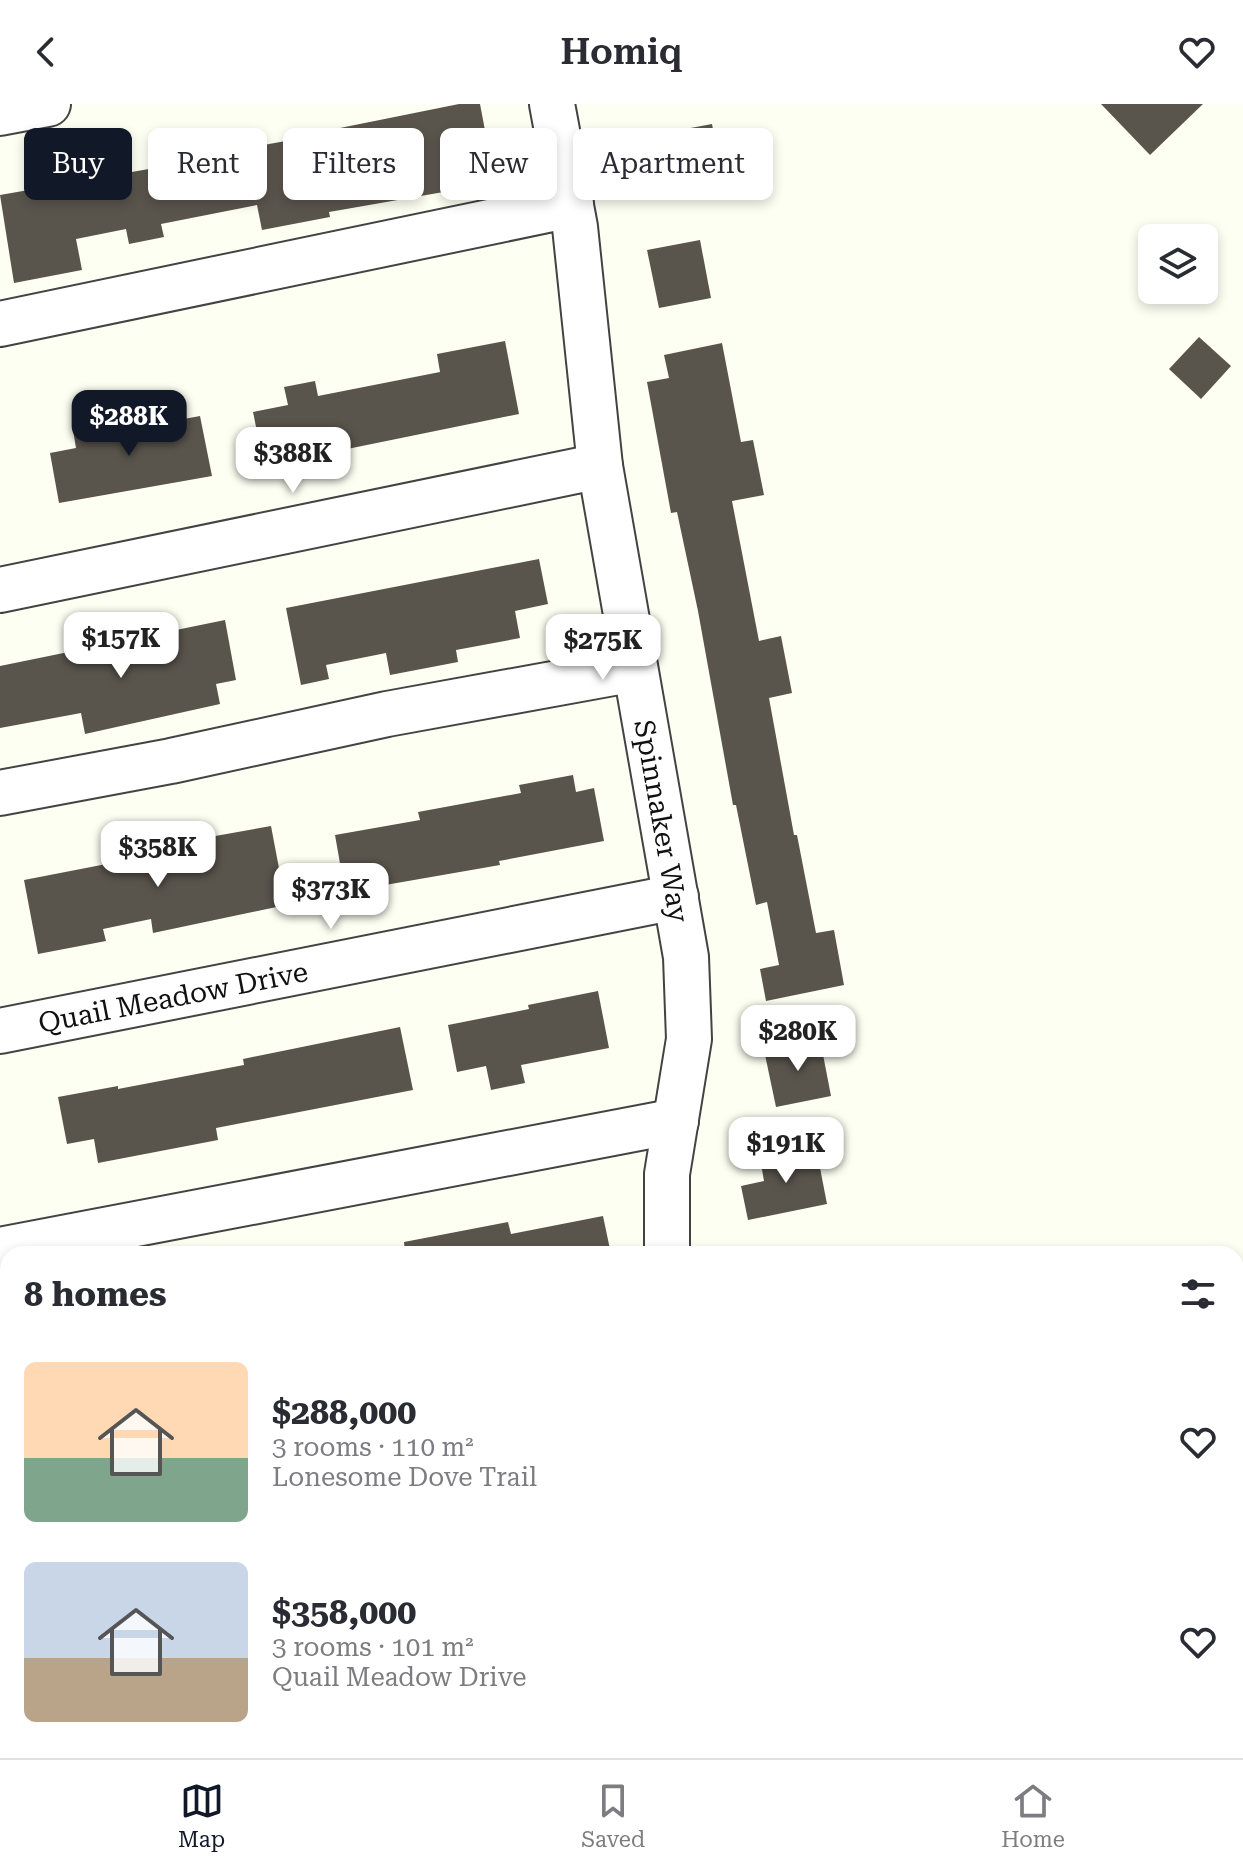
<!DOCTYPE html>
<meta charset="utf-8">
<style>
body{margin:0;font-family:"Roboto Serif",serif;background:#f7f7f7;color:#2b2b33;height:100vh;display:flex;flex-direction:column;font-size:30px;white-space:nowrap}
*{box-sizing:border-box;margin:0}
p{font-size:26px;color:#7c7c81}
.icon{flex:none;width:44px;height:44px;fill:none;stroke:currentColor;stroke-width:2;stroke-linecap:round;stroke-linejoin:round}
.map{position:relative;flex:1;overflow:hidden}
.panel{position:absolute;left:0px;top:1142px;width:1244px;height:512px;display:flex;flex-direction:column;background:#fff;border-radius:24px 24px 0 0;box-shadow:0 4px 12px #0003}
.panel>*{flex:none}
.banner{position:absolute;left:24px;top:24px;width:800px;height:72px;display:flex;gap:16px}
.tools{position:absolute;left:1138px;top:120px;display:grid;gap:16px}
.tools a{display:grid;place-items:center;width:80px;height:80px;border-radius:12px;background:#fff;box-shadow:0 4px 12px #0003;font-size:40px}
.price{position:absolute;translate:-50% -68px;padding:0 18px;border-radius:16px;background:#fff;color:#222;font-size:26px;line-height:52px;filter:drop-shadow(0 2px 4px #0008)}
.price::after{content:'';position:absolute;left:50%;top:48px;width:24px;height:18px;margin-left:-12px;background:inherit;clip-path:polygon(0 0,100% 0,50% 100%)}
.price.active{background:#111827;color:#fff}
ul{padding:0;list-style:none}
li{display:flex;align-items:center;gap:24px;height:200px;padding:0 24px}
li span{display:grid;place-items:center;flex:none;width:224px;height:160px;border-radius:12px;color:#555}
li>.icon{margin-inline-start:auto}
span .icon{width:96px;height:96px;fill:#fffc;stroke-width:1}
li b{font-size:34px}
h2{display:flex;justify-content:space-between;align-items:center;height:96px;padding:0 24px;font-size:34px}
.pill{padding:0 28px;border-radius:12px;background:#fff;box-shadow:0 4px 12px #0003;font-size:28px;line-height:72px}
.pill.active{background:#111827;color:#fff}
header{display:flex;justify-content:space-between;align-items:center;height:104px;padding:0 24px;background:#fff;font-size:36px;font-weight:600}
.tab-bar{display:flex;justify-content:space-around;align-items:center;height:112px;border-top:2px solid #e1e1e2;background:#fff;font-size:22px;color:#7c7c81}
.tab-bar a{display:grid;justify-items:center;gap:4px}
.tab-bar .active{color:#111827}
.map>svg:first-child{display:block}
.building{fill:#59544c}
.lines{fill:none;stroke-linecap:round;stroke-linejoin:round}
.minor-casing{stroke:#434343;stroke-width:48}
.minor{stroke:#fff;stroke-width:44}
.labels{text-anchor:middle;stroke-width:8;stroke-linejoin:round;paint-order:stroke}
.street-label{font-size:28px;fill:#101010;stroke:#fff}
</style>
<header><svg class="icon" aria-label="back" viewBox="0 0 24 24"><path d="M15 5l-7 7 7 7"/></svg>Homiq<svg class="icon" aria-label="heart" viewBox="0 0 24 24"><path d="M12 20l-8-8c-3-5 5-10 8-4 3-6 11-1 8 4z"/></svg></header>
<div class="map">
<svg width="1243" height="1654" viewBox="0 0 1243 1654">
<rect width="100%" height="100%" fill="#fefff3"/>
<!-- building -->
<g class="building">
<path d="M459 0H480L495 79 329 108 330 113 262 126 257 101 161 120 164 133 129 140 126 125 76 135 82 166 14 179 0 91 166 62 165 59 335 28V25Z"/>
<path d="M1101 0H1203L1150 51Z"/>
<path d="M712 20 723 76 650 90 646 73 629 76 621 37Z"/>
<path d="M700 136 711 194 659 204 647 146Z"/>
<path d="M1199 233 1231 262 1201 295 1169 265Z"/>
<path d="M505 237 519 310 264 362 253 308 288 301 284 283 315 277 318 292 440 268 437 250Z"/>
<path d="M722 239 741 338 753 336 764 391 732 397 759 537 781 532 792 589 769 594 794 731H797L816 829 834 826 844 881 766 897 760 865 779 861 767 798 756 801 736 701H733L698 507 677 408 671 409 647 278 669 274 664 251Z"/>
<path d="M111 312 114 328 200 312 212 372 59 399 50 349 76 344 72 320Z"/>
<path d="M539 455 548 500 515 507 520 534 456 546 458 558 390 571 386 549 326 561 329 575 301 581 286 504Z"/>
<path d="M225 516 236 576 216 580 220 600 85 630 81 609 0 624V562Z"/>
<path d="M573 671 576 688 594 684 604 737 499 757 500 761 345 788 335 731 420 716 418 708 521 689 519 681Z"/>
<path d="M271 722 286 801 153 829 151 815 103 825 106 837 38 850 24 776 122 757 120 749Z"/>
<path d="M598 887 609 944 521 961 525 979 491 986 486 962 457 968 448 921 529 905 528 901Z"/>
<path d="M400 923 413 986 216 1024 218 1036 98 1059 94 1035 67 1040 58 993 118 982V985L244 961 243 955Z"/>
<path d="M820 935 831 992 776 1003 764 946Z"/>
<path d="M816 1043 827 1100 748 1116 741 1082 764 1077 760 1054Z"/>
<path d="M603 1112 611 1150H405L404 1138 508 1118 511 1130Z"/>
</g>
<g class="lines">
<!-- minor casing -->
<g class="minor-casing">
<g id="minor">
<path d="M552 0 575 123 600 362 686 853 689 935 667 1070V1150"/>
<path d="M0 9 48 0"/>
<path d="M0 220 571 101"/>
<path d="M0 486 600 362"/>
<path d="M0 689 171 657 387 610 635 565"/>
<path d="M0 927 676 793"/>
<path d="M0 1146 676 1017"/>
<path d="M0 1369 8 1368"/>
<path d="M0 1590 8 1589"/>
<path d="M731 1654V1646"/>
</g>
</g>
<!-- minor -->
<use href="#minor" class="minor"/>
</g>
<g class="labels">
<!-- street labels -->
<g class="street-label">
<text transform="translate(662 717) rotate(80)" y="10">Spinnaker Way</text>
<text transform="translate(173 893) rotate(-11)" y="10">Quail Meadow Drive</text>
</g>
</g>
</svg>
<div class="tools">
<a><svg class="icon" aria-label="layers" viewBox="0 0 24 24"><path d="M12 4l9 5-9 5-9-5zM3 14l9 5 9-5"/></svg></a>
</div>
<b class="price active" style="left:129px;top:354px">$288K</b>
<b class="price" style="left:293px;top:391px">$388K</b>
<b class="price" style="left:121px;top:576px">$157K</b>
<b class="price" style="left:603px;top:578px">$275K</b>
<b class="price" style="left:158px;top:785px">$358K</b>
<b class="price" style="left:331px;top:827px">$373K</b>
<b class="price" style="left:798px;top:969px">$280K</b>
<b class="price" style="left:786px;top:1081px">$191K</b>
<div class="banner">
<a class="pill active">Buy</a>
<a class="pill">Rent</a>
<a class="pill">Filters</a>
<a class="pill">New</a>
<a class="pill">Apartment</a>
</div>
<section class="panel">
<h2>8 homes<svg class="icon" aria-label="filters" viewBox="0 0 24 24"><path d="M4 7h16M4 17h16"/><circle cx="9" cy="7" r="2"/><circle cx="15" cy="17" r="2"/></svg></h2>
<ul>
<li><span style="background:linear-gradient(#ffd9b3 60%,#7fa58c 0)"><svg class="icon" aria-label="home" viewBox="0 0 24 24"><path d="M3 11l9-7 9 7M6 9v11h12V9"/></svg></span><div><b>$288,000</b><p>3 rooms · 110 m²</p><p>Lonesome Dove Trail</p></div><svg class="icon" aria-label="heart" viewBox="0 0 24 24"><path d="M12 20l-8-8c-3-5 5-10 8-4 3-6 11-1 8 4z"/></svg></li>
<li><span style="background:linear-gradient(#c9d6e8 60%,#b9a48a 0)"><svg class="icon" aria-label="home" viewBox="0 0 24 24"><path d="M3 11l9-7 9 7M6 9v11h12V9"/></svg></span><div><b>$358,000</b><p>3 rooms · 101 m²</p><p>Quail Meadow Drive</p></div><svg class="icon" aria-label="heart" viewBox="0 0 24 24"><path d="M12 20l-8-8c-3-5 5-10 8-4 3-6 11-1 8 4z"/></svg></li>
</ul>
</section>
</div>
<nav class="tab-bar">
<a class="active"><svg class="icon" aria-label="map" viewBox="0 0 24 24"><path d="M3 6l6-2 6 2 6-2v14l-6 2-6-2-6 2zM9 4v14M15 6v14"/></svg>Map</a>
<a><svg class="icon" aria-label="saved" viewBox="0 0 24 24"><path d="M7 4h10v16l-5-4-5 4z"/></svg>Saved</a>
<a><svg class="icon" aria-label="home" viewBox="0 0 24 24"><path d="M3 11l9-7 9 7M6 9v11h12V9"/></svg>Home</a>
</nav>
